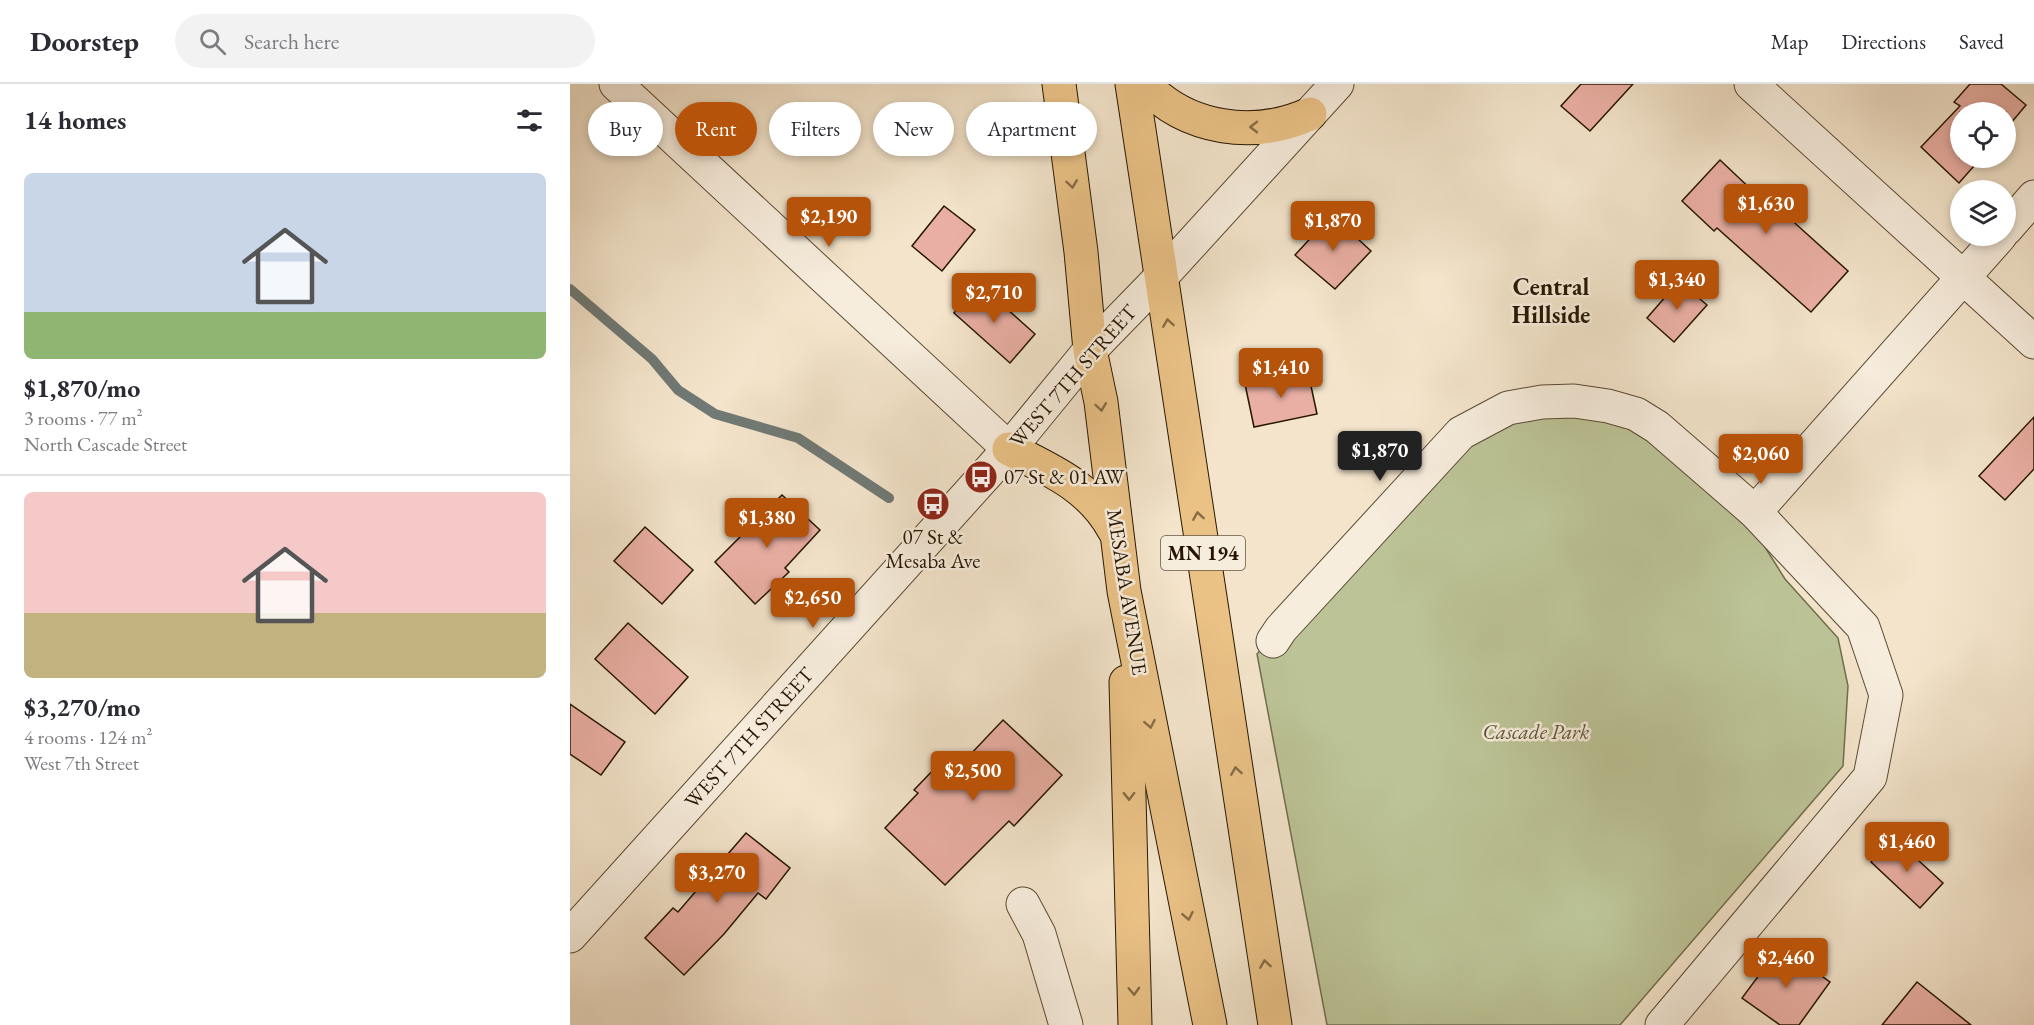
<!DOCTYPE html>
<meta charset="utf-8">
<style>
body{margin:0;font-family:"EB Garamond",serif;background:#f2f2f3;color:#2b2b33;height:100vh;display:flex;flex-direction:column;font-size:22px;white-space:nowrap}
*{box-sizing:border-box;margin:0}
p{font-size:20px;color:#7c7c81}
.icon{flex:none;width:33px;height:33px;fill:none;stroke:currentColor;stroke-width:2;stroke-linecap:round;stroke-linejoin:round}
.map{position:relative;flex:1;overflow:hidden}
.details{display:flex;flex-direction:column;background:#fff;width:570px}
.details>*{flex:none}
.top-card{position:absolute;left:18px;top:18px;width:570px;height:54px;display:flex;gap:12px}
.tools{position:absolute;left:1380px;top:18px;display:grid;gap:12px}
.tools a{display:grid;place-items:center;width:66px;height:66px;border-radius:50%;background:#fff;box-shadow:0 3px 9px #0003;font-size:30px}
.price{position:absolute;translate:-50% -51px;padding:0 14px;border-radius:6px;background:#b45309;color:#fff;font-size:20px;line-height:39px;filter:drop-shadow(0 2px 3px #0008)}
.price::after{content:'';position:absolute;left:50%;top:36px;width:18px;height:14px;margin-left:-9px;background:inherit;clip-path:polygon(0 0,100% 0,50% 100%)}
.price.on{background:#222;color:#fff}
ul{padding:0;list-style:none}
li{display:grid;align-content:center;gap:12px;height:318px;padding:0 24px}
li+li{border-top:2px solid #e1e1e2}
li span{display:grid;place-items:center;height:186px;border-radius:9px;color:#555}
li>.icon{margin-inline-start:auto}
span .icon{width:108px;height:108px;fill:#fffc;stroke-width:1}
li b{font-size:26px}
h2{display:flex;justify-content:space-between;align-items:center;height:72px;padding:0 24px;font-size:26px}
.pill{padding:0 21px;border-radius:27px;background:#fff;box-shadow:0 3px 9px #0003;font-size:21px;line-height:54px}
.pill.on{background:#b45309;color:#fff}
header{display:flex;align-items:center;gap:36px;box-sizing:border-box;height:84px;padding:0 30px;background:#fff;border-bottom:2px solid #e1e1e2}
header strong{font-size:28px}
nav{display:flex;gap:33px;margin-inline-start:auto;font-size:21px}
.search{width:420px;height:54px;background:#f2f2f3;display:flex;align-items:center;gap:15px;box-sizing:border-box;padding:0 21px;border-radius:33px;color:#7c7c81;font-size:22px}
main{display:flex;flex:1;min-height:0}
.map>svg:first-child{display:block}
.green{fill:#bcc497;stroke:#716d4c;stroke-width:1.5}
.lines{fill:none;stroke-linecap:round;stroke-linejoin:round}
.stream{stroke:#707975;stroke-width:10}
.building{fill:#eaafa4;stroke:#261601;stroke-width:1.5}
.minor-casing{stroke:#594a34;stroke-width:35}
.highway-casing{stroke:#261601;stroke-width:35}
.minor{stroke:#f7eddd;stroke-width:33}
.highway{stroke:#eac286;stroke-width:33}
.oneway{stroke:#886c44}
.labels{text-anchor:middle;stroke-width:5;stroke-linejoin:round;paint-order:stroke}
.shield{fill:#f7eddd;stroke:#655643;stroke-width:1.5}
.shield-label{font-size:20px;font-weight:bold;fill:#261601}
.street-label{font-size:21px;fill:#261601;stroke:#f7eddd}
.poi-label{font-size:21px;fill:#261601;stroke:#f7eddd;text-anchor:start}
.park-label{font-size:21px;font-style:italic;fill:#5a5336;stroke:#f7eddd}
.quarter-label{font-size:24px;font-weight:bold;fill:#261601;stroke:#f7eddd}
</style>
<header>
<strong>Doorstep</strong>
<div class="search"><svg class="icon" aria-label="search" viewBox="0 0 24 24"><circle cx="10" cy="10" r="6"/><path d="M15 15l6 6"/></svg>Search here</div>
<nav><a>Map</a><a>Directions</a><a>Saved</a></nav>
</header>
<main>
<section class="details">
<h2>14 homes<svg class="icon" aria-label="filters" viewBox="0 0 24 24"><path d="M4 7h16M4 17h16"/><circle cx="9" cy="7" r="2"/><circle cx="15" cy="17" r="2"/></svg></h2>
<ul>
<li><span style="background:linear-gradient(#c9d6e8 75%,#8fb573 0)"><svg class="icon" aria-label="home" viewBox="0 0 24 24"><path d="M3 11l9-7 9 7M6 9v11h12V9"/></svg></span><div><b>$1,870/mo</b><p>3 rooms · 77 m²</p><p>North Cascade Street</p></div></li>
<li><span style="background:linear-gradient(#f6c9c9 65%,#c2b280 0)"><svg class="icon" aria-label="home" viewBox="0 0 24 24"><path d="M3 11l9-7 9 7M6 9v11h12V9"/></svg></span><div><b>$3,270/mo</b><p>4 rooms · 124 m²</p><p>West 7th Street</p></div></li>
</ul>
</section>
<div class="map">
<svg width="1464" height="941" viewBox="0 0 1464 941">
<rect width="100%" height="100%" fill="#f3e4cb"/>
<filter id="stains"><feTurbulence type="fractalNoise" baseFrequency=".00333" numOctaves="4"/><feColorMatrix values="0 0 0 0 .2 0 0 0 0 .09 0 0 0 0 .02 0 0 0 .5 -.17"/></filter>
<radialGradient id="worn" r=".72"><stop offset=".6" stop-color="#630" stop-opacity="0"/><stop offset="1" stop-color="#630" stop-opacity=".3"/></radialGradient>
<!-- green -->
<path class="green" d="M972 324 1065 339 1178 436 1215 495 1268 554 1278 602 1273 682 1050 941H757L687 570 888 359Z"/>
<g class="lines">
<!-- stream -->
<path class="stream" d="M0 205 82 275 108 306 145 330 228 354 319 414"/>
</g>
<!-- building -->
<g class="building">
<path d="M1011 0H1063L1020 47 991 22Z"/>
<path d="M1400 0H1431L1456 21 1436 45V28H1390V74H1411L1389 99 1351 63 1390 22 1384 18Z"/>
<path d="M1150 76 1186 110 1191 104 1219 129 1217 132 1278 187 1241 228 1147 144 1144 147 1112 117Z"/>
<path d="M374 122 405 146 372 187 342 162Z"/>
<path d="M762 131 801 167 765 205 725 171Z"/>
<path d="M1109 197 1137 221 1104 258 1077 234Z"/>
<path d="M409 200 465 250 440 279 384 229Z"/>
<path d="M738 288 747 330 684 343 675 300Z"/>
<path d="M1464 333V385L1435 416 1409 392Z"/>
<path d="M212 411 250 446 215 484 219 488 185 520 145 478Z"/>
<path d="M75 443 123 486 92 520 44 477Z"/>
<path d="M58 539 118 593 85 630 25 575Z"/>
<path d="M0 620 55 658 31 691 0 670Z"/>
<path d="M433 636 492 691 444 742 439 737 375 801 315 744 348 709 344 706 367 682 379 693Z"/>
<path d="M176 749 220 784 196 815 188 809 154 850 114 891 75 854 103 824 108 828Z"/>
<path d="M1324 754 1373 799 1350 824 1301 778Z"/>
<path d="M1210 863 1260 898 1229 941H1210L1172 914Z"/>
<path d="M1347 898 1401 941H1312Z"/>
</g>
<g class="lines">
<!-- minor casing -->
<g class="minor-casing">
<g id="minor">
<path d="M46 0 439 365"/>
<path d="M1181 0 1464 258"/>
<path d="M1436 145 1464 113"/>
<path d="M1185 428 1430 152"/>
<path d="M703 557 711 545 891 349 938 324 972 318 1004 317 1038 322 1066 330 1087 343 1185 428 1293 543 1316 611 1300 693 1092 941"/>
<path d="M453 820 469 850 496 941"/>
<path d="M0 852 439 365 520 266 591 193 767 0"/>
</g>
</g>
<!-- highway casing -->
<g class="highway-casing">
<g id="highway">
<path d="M489 0 511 168 520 266 531 318 554 507 640 941"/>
<path d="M562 0 705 941"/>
<path d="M574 0C617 46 684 55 740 30"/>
<path d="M439 365C481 386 521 403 544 446"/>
<path d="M556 598 565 941"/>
</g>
</g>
<!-- minor -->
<use href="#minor" class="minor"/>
<!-- highway -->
<use href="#highway" class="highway"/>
</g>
<!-- one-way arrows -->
<defs><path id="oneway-chevron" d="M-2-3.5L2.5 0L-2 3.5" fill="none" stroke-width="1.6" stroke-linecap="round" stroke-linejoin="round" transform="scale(1.5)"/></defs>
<g class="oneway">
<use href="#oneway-chevron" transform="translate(684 43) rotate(180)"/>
<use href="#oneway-chevron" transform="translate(502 100) rotate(82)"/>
<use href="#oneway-chevron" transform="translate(598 239) rotate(-99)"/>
<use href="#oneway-chevron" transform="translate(531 323) rotate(82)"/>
<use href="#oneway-chevron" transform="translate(628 432) rotate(-99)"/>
<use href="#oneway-chevron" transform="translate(580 640) rotate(79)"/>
<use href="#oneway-chevron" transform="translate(666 687) rotate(-99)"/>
<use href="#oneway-chevron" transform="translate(559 712) rotate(89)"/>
<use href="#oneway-chevron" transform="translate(618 832) rotate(79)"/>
<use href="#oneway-chevron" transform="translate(695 880) rotate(-99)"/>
<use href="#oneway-chevron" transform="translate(564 907) rotate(88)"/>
</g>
<!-- icons -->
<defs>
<g id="bus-disc" transform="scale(1.725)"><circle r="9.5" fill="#8f2418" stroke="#f7eddd"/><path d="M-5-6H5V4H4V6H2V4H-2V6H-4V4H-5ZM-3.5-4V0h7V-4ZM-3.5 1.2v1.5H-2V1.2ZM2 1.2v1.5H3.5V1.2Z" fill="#fff"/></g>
</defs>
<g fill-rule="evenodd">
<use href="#bus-disc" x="411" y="393"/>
<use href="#bus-disc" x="363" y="420"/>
</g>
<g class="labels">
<!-- shield labels -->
<rect class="shield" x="591" y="452" width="84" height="34" rx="4.5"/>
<g class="shield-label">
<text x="633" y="476">MN 194</text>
</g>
<!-- street labels -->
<g class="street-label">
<text transform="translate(503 292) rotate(-49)" y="7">WEST 7TH STREET</text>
<text transform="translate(557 508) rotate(81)" y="7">MESABA AVENUE</text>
<text transform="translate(179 654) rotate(-48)" y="7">WEST 7TH STREET</text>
</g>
<!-- poi labels -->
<g class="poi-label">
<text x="434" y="400">07 St &amp; 01 AW</text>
<text x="363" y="460" text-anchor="middle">07 St &amp;<tspan x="363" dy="24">Mesaba Ave</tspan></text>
</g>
<!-- park labels -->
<g class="park-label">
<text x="966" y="655">Cascade Park</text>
</g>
<!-- quarter labels -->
<g class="quarter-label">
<text x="981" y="211">Central<tspan x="981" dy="28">Hillside</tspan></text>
</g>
</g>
<rect width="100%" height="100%" filter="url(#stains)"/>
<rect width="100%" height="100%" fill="url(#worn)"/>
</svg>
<div class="tools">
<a><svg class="icon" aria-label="locate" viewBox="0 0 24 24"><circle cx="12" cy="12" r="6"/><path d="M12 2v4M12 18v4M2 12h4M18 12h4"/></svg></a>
<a><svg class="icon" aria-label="layers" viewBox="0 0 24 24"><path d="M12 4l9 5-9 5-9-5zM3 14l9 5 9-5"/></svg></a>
</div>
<b class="price" style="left:1196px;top:151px">$1,630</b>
<b class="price" style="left:259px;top:164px">$2,190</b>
<b class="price" style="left:763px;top:168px">$1,870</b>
<b class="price" style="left:1107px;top:227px">$1,340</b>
<b class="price" style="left:424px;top:240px">$2,710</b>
<b class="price" style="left:711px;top:315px">$1,410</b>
<b class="price on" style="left:810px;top:398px">$1,870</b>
<b class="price" style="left:1191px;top:401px">$2,060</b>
<b class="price" style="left:197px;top:465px">$1,380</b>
<b class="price" style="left:243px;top:545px">$2,650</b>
<b class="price" style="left:403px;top:718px">$2,500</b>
<b class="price" style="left:1337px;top:789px">$1,460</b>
<b class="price" style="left:147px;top:820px">$3,270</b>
<b class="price" style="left:1216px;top:905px">$2,460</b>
<div class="top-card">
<a class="pill">Buy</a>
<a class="pill on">Rent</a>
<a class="pill">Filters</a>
<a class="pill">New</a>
<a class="pill">Apartment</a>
</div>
</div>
</main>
